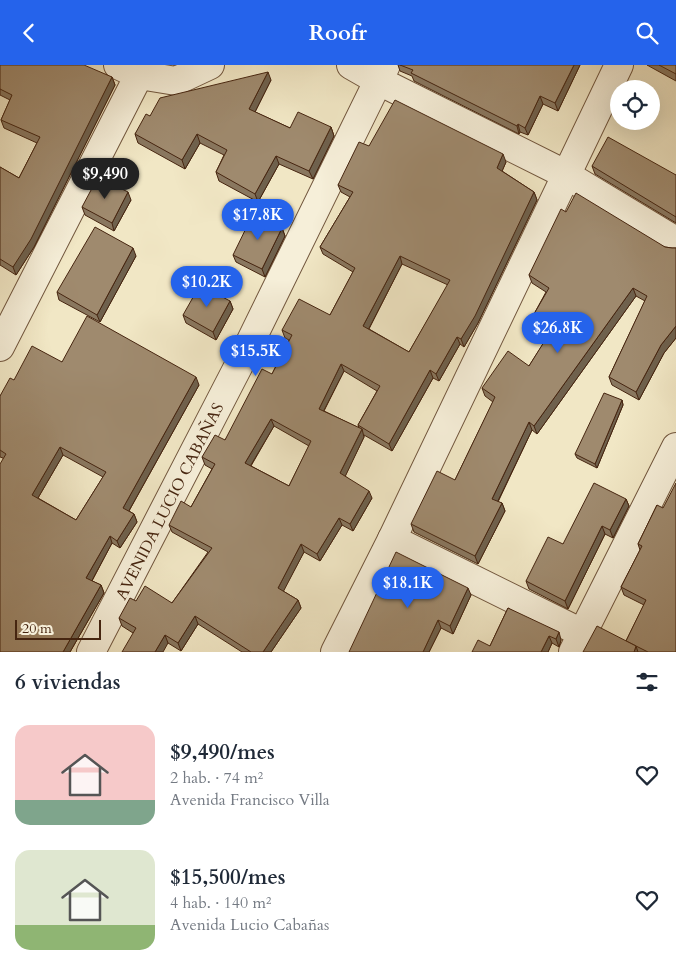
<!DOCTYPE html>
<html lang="es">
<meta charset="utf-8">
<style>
body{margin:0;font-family:Cardo,serif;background:#f2f2f3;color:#1f2937;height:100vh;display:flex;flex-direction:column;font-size:19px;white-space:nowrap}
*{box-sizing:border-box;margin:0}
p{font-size:16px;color:#747a83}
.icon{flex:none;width:28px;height:28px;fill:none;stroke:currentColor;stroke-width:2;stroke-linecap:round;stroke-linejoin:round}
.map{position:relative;height:587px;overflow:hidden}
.details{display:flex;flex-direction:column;background:#fff;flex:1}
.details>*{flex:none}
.tools{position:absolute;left:610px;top:15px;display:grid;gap:10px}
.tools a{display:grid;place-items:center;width:50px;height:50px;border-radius:50%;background:#fff;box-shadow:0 5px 20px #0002;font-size:25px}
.scale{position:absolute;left:15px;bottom:12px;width:86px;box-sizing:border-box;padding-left:5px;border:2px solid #462510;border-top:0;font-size:14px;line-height:18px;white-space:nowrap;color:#462510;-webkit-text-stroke:4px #f6efd9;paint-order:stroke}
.price{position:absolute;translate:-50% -42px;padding:0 11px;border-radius:18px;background:#2563eb;color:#fff;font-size:16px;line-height:32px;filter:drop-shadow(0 1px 2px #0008)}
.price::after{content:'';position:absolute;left:50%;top:30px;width:15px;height:11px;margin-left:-8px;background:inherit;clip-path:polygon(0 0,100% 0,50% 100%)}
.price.current{background:#222;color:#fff}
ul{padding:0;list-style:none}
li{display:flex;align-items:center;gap:15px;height:125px;padding:0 15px}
li span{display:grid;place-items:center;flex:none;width:140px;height:100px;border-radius:15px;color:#555}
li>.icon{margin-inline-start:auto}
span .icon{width:60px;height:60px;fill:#fffc;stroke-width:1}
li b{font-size:21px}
h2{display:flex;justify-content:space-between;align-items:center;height:60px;padding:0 15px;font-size:21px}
header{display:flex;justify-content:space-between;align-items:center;height:65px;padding:0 15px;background:#2563eb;color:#fff;font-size:22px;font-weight:600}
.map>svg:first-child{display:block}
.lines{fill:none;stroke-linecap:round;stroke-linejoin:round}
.minor-casing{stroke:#71563d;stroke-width:30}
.minor{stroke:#f6efd9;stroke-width:28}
.wall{fill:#89775f;stroke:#462510;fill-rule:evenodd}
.shaded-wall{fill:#6f614d;stroke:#462510}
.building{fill:#9f8a6e;stroke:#462510;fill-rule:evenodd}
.labels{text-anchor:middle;stroke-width:4;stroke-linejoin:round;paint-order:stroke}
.street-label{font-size:16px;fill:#462510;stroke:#f6efd9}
</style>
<header><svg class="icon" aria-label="back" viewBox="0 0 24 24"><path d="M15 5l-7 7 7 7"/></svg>Roofr<svg class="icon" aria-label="search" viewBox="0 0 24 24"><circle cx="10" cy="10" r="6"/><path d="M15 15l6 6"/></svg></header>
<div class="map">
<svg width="676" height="587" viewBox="0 0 676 587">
<rect width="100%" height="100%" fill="#f1e7c5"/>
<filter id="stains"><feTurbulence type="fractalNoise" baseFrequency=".004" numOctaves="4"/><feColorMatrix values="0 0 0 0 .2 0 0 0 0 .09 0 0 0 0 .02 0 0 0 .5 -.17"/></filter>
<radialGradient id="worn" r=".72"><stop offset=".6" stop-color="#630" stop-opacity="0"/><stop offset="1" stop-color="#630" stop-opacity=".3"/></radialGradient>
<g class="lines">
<!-- minor casing -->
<g class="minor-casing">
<g id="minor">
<path d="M118 0 139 10 176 16 210 0"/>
<path d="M351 0 379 16 565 109 676 176"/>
<path d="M0 282 139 10"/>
<path d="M392 474 582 568"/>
<path d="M91 587 240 298 386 0"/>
<path d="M335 587 392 474 619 0"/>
<path d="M573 587 676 382"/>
</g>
</g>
<!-- minor -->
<use href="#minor" class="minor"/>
</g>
<!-- wall -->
<g class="wall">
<path d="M0 0 112 12 115 20 34 182 16 210 0 200V102L19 113 37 78 4 63 1 55 10 35 0 30Z"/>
<path d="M398 0H580L558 46 543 39 528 70 520 67 519 69 414 16 412 11 400 6Z"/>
<path d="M647 0H676V16Z"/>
<path d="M271 15 255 47 290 63 331 62 334 71 313 114 279 99 258 137 219 116 216 107 224 90 200 78 185 104 138 78 135 69 150 51Z"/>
<path d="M369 81 506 97 502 106 534 127 537 135 478 258 464 282 460 279 439 316 433 313 392 386 364 370V372L345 411 372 433 353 466 342 460 320 496 304 487 283 526 298 535 301 543 271 587H242L198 559 181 586 168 578 133 568 122 561 119 553 136 536 172 538 208 487 172 467 169 460 191 442 212 404 205 400 202 392 225 375 272 309 289 275 285 273 282 265 330 250 353 207 323 189 320 182 350 132 341 127 338 120ZM402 199 448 220 409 287 369 264ZM344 306 377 326 358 360 359 363 324 346ZM274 361 309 381 289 421 251 401Z"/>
<path d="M592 101 676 110V158L595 109Z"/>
<path d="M131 135 114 166 85 150 82 142Z"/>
<path d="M566 147 665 182 672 183H676V273L664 288 639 335 612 320 609 312 645 236 636 231 537 369 532 365 498 437 502 438 505 446 478 499 414 467 411 459 455 415 493 337 485 331 482 323 529 301 552 265 537 257 534 249 546 227 532 218 529 210Z"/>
<path d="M282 163 285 171 265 212 236 197 233 190Z"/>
<path d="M136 191 100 257 59 235 57 227Z"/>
<path d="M230 236 233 244 216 275 186 258 183 250Z"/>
<path d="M62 297 199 320 129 446 134 449 137 457 120 483 112 478 92 516 101 520 104 528 70 587 3 393 0 392V331L14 315ZM63 390 103 412 76 455 38 433Z"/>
<path d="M622 335 623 340 597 403 577 393 575 389Z"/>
<path d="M626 434 629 441 613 473 605 469 568 544 529 524 526 516 563 479Z"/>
<path d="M657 440 676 587H583L626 576 644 540 624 530 621 522 640 485 638 479Z"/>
<path d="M471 530 453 569 441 563 429 587H349Z"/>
<path d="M508 543 561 575 559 582 552 578 548 587H472L490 581Z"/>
</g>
<!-- shaded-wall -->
<g class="shaded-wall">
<path d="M574 0H580L558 46 555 38Z"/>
<path d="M268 7 271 15 252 53 249 44Z"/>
<path d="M112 12 115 20 34 182 16 210 13 202Z"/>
<path d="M540 31 543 39 528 70 525 63Z"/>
<path d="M518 59 520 67 519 69 517 61Z"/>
<path d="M331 62 334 71 313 114 309 106Z"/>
<path d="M197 69 200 78 185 104 182 95Z"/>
<path d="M503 89 506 97 500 111 497 103Z"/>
<path d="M276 91 279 99 258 137 255 129Z"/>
<path d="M128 127 131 135 114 166 112 158Z"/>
<path d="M534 127 537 135 478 258 464 282 461 274Z"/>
<path d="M282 163 285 171 265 212 262 204Z"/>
<path d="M133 183 136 191 100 257 97 250Z"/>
<path d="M400 191 402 199 366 269 363 261Z"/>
<path d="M633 223 636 231 537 369 534 361Z"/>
<path d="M230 236 233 244 216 275 213 267Z"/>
<path d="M676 261V273L664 288 639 335 636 327 661 280Z"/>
<path d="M457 272 460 279 439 316 436 309Z"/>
<path d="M341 299 344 306 321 351 319 344Z"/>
<path d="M430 305 433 313 392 386 389 379Z"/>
<path d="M196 312 199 320 126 451 123 443Z"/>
<path d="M622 335 623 340 597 403 595 399Z"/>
<path d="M271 354 274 361 248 405 245 398Z"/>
<path d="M529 357 532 365 495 442 492 434Z"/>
<path d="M362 364 364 372 343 416 340 408Z"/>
<path d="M60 382 63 390 35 438 32 430Z"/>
<path d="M369 426 372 433 353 466 350 459Z"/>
<path d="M626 434 629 441 613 473 610 465Z"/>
<path d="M502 438 505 446 478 499 475 491Z"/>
<path d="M134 449 137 457 120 483 117 476Z"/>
<path d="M339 453 342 460 320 496 317 489Z"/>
<path d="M602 461 605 469 568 544 565 536Z"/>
<path d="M110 471 112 478 89 521 86 513Z"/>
<path d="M301 479 304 487 281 531 278 523Z"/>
<path d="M101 520 104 528 70 587H63Z"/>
<path d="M468 523 471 530 453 569 450 561Z"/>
<path d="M298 535 301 543 271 587H263Z"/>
<path d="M195 551 198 559 181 586 178 578Z"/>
<path d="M438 555 441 563 429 587H423Z"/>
<path d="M559 567 561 575 559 582 556 574Z"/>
<path d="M165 570 168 578 163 587H155Z"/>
<path d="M549 571 552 578 548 587H541Z"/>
<path d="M636 581 638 587H634Z"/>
</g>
<!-- building -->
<g class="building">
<path d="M0 0H84L112 12 31 174 13 202 0 194V102L19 113 40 72 1 55 12 30 0 24Z"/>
<path d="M400 0H574L555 38 540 31 525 63 518 59 517 61 411 8 413 5Z"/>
<path d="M659 0H676V9Z"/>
<path d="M268 7 249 44 290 63 298 47 331 62 309 106 276 91 255 129 216 107 227 85 197 69 182 95 135 69 146 49 150 51 160 33Z"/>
<path d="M395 35 503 89 497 103 534 127 475 251 461 274 457 272 436 309 430 305 389 379 358 360 380 321 341 299 319 344 362 364 340 408 369 426 350 459 339 453 317 489 301 479 278 523 298 535 263 587H251L195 551 178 578 165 570 155 587H122L136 563 119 553 130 533 136 536 145 521 172 538 212 483 169 460 181 436 191 442 215 399 202 392 215 370 225 375 262 304 272 309 292 270 282 265 299 234 330 250 355 203 320 182 353 127 338 120 359 77 369 81ZM400 191 450 215 409 287 363 261ZM271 354 311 376 289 421 245 398Z"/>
<path d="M608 72 676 110V152L592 101Z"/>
<path d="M98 112 128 127 112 158 82 142Z"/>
<path d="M576 128 665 182 672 183H676V261L661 280 636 327 609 312 647 231 633 223 534 361 529 357 492 434 502 438 475 491 411 459 437 406 455 415 495 332 482 323 508 286 529 301 554 261 534 249 549 223 529 210 561 144 566 147Z"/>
<path d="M253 149 282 163 262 204 233 190Z"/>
<path d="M95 162 133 183 97 250 57 227Z"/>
<path d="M200 220 230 236 213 267 183 250Z"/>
<path d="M87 251 196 312 123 443 134 449 117 476 110 471 86 513 101 520 63 587H0V399L6 389 0 385V331L10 313 14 315 32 281 62 297ZM60 382 106 407 76 455 32 430Z"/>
<path d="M604 328 622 335 595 399 575 389Z"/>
<path d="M594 418 626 434 610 465 602 461 565 536 526 516 548 472 563 479Z"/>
<path d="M676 418V587H648L626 576 646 535 621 522 642 481 638 479 657 440 663 443Z"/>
<path d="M396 487 468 523 450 561 438 555 423 587H349Z"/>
<path d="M508 543 559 567 556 574 549 571 541 587H472L478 575 490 581Z"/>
<path d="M597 561 636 581 634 587H583Z"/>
</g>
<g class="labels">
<!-- street labels -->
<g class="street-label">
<text transform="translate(169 436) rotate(-63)" y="6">AVENIDA LUCIO CABAÑAS</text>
</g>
</g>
<rect width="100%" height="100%" filter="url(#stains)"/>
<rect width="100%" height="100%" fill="url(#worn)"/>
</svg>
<div class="tools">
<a><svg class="icon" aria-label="locate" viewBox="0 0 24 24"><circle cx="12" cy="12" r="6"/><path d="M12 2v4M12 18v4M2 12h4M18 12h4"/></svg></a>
</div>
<div class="scale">20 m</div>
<b class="price current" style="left:105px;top:135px">$9,490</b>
<b class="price" style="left:258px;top:176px">$17.8K</b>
<b class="price" style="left:207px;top:243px">$10.2K</b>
<b class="price" style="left:558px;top:289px">$26.8K</b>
<b class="price" style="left:256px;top:312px">$15.5K</b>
<b class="price" style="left:408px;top:544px">$18.1K</b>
</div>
<section class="details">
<h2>6 viviendas<svg class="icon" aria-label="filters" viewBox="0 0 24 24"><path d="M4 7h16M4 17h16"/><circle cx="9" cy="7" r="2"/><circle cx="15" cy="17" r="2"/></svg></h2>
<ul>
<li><span style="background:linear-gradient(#f6c9c9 75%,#7fa58c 0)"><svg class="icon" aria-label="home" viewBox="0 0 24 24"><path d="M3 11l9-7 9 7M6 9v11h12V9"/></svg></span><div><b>$9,490/mes</b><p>2 hab. · 74 m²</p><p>Avenida Francisco Villa</p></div><svg class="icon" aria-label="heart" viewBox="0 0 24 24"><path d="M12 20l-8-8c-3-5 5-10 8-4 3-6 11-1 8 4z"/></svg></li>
<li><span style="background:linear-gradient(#dfe7d0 75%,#8fb573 0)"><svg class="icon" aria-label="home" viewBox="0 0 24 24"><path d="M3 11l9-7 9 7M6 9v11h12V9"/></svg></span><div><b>$15,500/mes</b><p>4 hab. · 140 m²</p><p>Avenida Lucio Cabañas</p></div><svg class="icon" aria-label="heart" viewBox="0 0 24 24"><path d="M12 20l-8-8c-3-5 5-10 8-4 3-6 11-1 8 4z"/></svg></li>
</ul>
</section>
